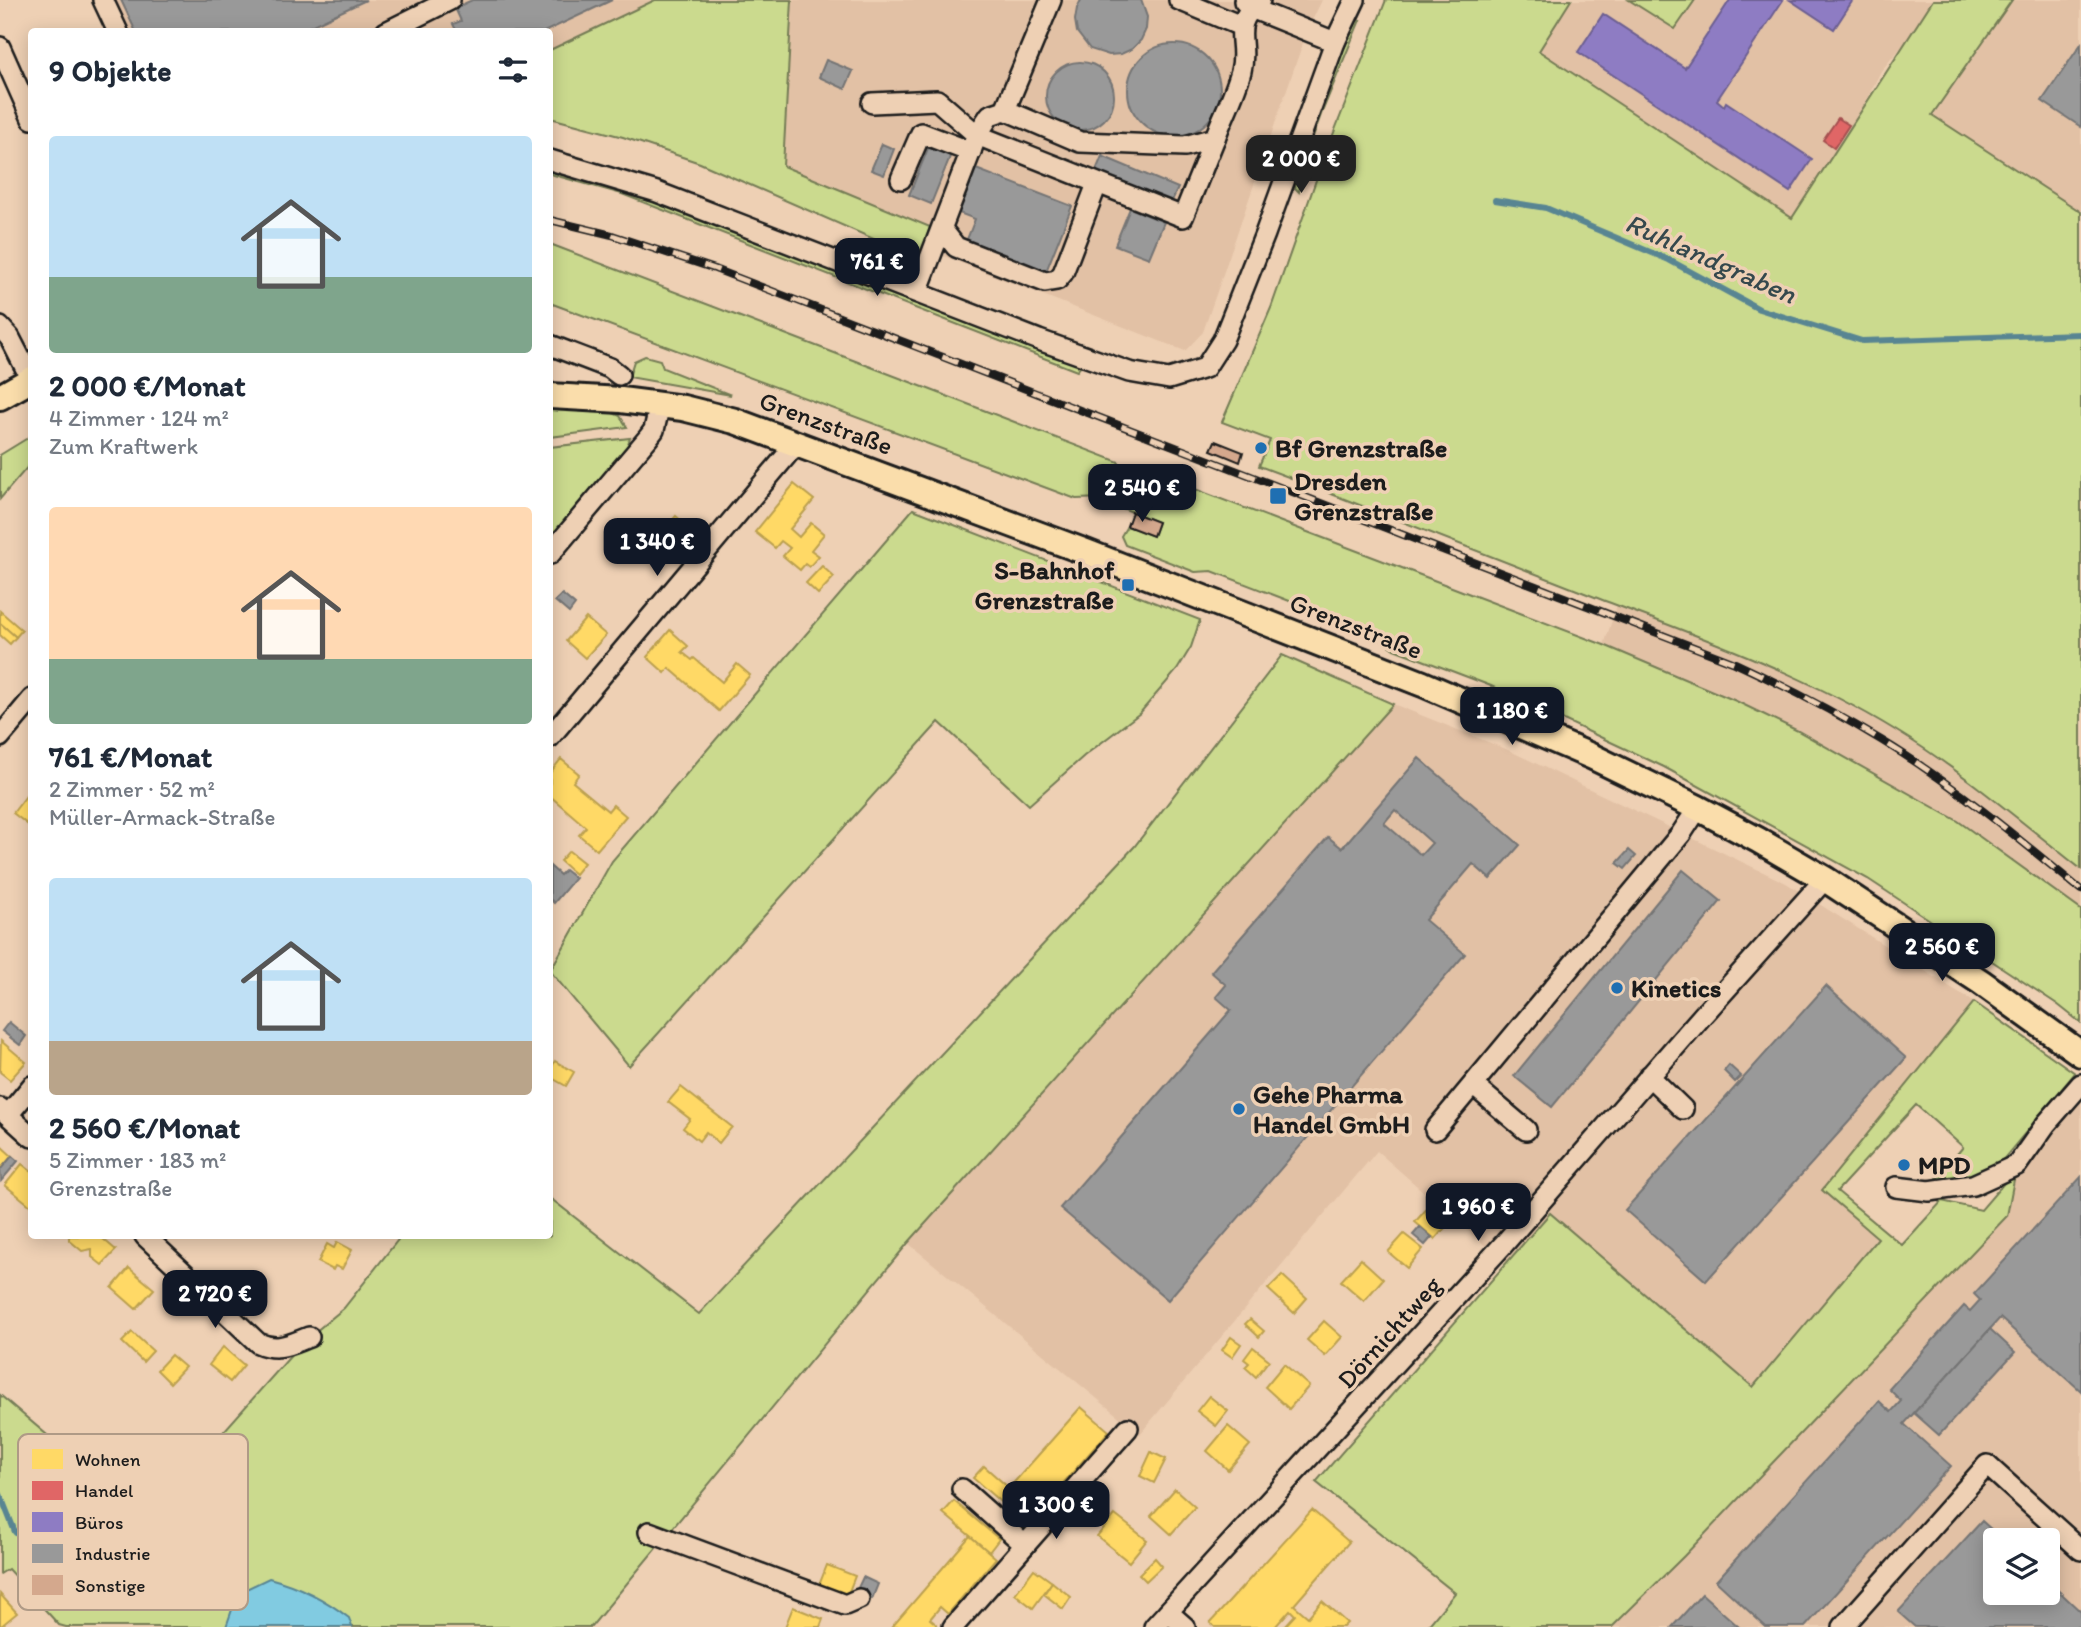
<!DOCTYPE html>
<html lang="de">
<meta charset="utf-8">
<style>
body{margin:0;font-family:Itim,sans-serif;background:#f6f6f7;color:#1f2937;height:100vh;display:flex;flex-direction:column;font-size:26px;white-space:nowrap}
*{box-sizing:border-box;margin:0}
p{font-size:23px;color:#747a83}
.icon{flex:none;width:38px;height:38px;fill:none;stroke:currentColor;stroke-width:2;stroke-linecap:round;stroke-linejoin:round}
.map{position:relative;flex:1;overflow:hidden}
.details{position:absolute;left:28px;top:28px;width:525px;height:1211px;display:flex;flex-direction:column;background:#fff;border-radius:7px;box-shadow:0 4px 18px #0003}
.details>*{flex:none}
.buttons{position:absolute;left:1983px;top:1528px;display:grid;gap:14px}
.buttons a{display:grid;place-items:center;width:77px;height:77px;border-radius:7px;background:#fff;box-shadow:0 4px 18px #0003;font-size:35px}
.price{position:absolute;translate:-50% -60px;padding:0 16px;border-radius:14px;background:#111827;color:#fff;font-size:23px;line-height:46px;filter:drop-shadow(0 2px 4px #0008)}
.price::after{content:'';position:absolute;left:50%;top:42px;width:21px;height:16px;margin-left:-10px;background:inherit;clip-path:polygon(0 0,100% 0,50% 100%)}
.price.active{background:#222;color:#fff}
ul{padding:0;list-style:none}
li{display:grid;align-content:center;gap:14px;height:371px;padding:0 21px}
li span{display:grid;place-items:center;height:217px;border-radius:7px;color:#555}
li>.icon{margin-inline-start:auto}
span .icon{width:126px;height:126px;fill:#fffc;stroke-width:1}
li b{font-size:30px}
h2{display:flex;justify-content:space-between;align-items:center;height:84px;padding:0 21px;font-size:30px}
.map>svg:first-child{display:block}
.built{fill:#e2c1a5;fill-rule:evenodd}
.green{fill:#cbda8e;stroke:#747b55;stroke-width:2}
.water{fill:#81cbe1;stroke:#598592;stroke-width:2}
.homes{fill:#ffd966;stroke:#bba050;stroke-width:2}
.shops{fill:#e06666;stroke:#a55050;stroke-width:2}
.offices{fill:#8e7cc3;stroke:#6c5f91;stroke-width:2}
.industry{fill:#999;stroke:#747474;stroke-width:2;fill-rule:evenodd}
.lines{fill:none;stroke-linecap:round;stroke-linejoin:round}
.stream{stroke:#598592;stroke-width:6}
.building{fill:#d4a88d;stroke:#1c1c1c;stroke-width:2}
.minor-casing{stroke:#1c1c1c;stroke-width:24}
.major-casing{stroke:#1c1c1c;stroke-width:30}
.minor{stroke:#eed0b4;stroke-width:19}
.major{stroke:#faddab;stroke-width:24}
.rail-casing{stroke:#1c1c1c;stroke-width:8}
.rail{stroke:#eed0b4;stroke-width:5;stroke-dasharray:16;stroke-linecap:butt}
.poi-dot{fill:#1f6fb2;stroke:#eed0b4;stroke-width:2.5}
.labels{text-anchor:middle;stroke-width:7;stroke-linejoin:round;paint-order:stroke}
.street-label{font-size:26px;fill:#1c1c1c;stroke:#eed0b4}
.poi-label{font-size:26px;font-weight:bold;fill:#1c1c1c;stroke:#eed0b4;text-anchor:start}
.water-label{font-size:28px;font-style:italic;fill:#35484d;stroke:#eed0b4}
.key{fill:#eed0b4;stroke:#af9a86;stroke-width:2}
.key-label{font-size:19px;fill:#1c1c1c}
</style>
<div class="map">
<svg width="2081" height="1627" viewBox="0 0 2081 1627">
<rect width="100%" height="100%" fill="#eed0b4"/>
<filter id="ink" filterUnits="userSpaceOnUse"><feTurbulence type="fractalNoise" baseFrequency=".0143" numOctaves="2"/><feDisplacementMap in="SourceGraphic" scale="14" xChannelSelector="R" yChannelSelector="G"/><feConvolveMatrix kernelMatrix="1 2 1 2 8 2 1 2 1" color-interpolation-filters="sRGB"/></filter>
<g filter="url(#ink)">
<!-- built -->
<g class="built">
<path d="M94 0H655L550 50V32L110 31Z"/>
<path d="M792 0H1322L1307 31 1203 332 1185 351 941 255 945 241 928 234 930 228 783 166Z"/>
<path d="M1569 0H1941L1881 71 1802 228 1533 52Z"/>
<path d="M2012 0H2081V212L1932 115Z"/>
<path d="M1617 605 1740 651 1812 685 1893 729 1948 765 2081 869V910L1958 821 1798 731 1689 680 1604 645Z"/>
<path d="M1393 704 1508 750 1786 883 1974 1002 1823 1190 1878 1238 1753 1387 1550 1213 1505 1263 1377 1151 1140 1434 908 1243Z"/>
<path d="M2081 1084V1627H1612L1684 1556 2007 1216 2017 1165ZM1995 1540H2048V1592H1995Z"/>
</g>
<!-- green -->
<g class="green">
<path d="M655 0H792L783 166 930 227 923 249 910 255 700 163 623 137 550 118V50Z"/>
<path d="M1386 0H1571L1539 51 1792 218 1933 0H2012L1932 115 2081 212V869C2020 821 1961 770 1895 730 1802 673 1701 637 1600 599 1509 564 1419 528 1329 493L1330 488 1301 476 1299 481 1259 466 1270 440 1222 422 1271 308 1322 163Z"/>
<path d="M1629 0H1695L1675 29Z"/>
<path d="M1355 20H1360L1322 112 1306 156 1299 192 1295 188 1300 155 1317 110Z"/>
<path d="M550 168 623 187 1081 366 1077 371 622 194 550 174Z"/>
<path d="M550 244 1119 462 1104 498 1076 499 550 303Z"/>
<path d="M645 356 660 360 663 368 731 395 629 377 634 361Z"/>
<path d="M550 407 611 412 620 416 627 427 550 437Z"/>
<path d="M31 436V463L0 499V455Z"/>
<path d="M630 438 625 453 550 541V447Z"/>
<path d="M1135 472 1164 483 1166 478 1604 645 1736 701 1798 731 1958 821 2081 910V1023L2057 1004 1868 879 1664 767 1491 686 1394 649 1370 632 1212 571 1195 572 1125 545 1121 536 1127 526 1153 536 1158 522 1122 508Z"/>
<path d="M913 509 1200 620 1191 647 1177 670 1140 713 1084 756 1029 805 939 722 629 1066 550 971 612 861Z"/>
<path d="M1282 655 1393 704 908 1243 591 1627H66L59 1625 8 1569 0 1574V1395L146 1519 303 1342 344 1308 401 1236H550V1198L699 1314 1134 847Z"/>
<path d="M1974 1002 2075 1073 2002 1161 1988 1174 1932 1184 1963 1147 1916 1105 1837 1191 1902 1245 1942 1201 1981 1210 2016 1169 2007 1216 1684 1556 1612 1627H1427L1455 1593 1316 1482 1550 1213 1753 1387 1878 1238 1822 1190Z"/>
</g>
<!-- water -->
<path class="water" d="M269 1578C299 1586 325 1599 349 1618L352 1627H226L234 1604 242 1591Z"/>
<!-- homes -->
<g class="homes">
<path d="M794 484 814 500 790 529 799 537 811 523 824 534 811 550 819 556 809 567 805 564 800 570 783 556 790 548 781 541 775 548 755 532Z"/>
<path d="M676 516 693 531 672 555 655 540Z"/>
<path d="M822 566 834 577 818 594 806 583Z"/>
<path d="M0 611 22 630 16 637 0 623Z"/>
<path d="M586 618 606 635 585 658 566 641Z"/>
<path d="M0 623 16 637 10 644 0 635Z"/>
<path d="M670 630 688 646 682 652 692 660 694 658 722 682 737 664 750 675 719 711 669 668 665 673 647 657Z"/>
<path d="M561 759 579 774 573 782 608 811 613 805 626 816 597 850 579 835 586 827 550 796V773Z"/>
<path d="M29 792 32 794V828L13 813Z"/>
<path d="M569 851 584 863 575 874 560 861Z"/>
<path d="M1 1041 26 1062 10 1080 0 1072Z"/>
<path d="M555 1061 574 1072 566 1086 550 1077V1070Z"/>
<path d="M681 1087 732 1127 719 1143 706 1132 699 1141 683 1128 690 1119 668 1102Z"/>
<path d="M1 1146 12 1156 0 1170V1147Z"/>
<path d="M22 1164 32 1172V1207L5 1185Z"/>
<path d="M1431 1204 1451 1221 1435 1239 1415 1222Z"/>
<path d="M1404 1234 1423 1249 1407 1268 1388 1252Z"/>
<path d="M69 1236H102V1238L116 1250 102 1265 92 1257V1249L82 1251 69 1240Z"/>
<path d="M337 1242 352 1250 342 1269 335 1266 333 1270 318 1262 327 1244 334 1248Z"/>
<path d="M1361 1259 1383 1279 1364 1301 1341 1281Z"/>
<path d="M129 1268 154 1289 136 1309 112 1288Z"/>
<path d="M1282 1275 1307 1298 1294 1313 1268 1289Z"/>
<path d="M1250 1319 1264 1331 1259 1337 1245 1324Z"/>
<path d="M1324 1321 1342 1337 1325 1356 1307 1340Z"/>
<path d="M132 1332 153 1351 143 1362 122 1342Z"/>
<path d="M1231 1337 1241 1344 1232 1357 1222 1350Z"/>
<path d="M223 1347 244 1365 230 1382 209 1365Z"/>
<path d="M1253 1347 1269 1360 1256 1377 1245 1367 1249 1363 1244 1359Z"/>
<path d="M171 1355 185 1367 170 1383 157 1370Z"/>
<path d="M1284 1364 1309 1386 1289 1409 1265 1387Z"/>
<path d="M1209 1396 1228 1411 1216 1426 1197 1411Z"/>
<path d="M1081 1407 1109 1431 1037 1513 1030 1508 1020 1519 973 1478 984 1466 1009 1488Z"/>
<path d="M1228 1426 1250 1445 1228 1470 1207 1451Z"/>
<path d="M1151 1452 1166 1459 1154 1483 1140 1476Z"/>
<path d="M1175 1489 1195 1507 1171 1534 1151 1516Z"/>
<path d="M954 1501 999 1539 989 1552 943 1513Z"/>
<path d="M1312 1510 1349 1542 1294 1605 1308 1617 1322 1601 1347 1623 1343 1627H1284L1295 1615 1290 1610 1275 1627H1215L1210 1623Z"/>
<path d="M1115 1515 1147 1540 1129 1562 1097 1536Z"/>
<path d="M970 1536 996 1558 948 1614 940 1607 930 1619 937 1625 936 1627H892Z"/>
<path d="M1155 1558 1162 1566 1146 1581 1139 1574Z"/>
<path d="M827 1565 855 1576 846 1599 818 1588Z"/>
<path d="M1034 1569 1052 1582 1033 1608 1015 1594Z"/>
<path d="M1052 1582 1071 1597 1063 1609 1044 1594Z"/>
<path d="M0 1594 17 1613 0 1627Z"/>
<path d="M793 1607 823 1619 820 1627H785Z"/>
</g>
<!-- shops -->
<path class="shops" d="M1838 118 1849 125 1834 148 1823 140Z"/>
<!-- offices -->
<g class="offices">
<path d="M1730 0H1783L1717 100 1724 106 1726 102 1812 159 1790 192 1578 52 1603 14 1685 68Z"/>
<path d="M1790 0H1853L1834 29Z"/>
</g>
<!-- industry -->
<g class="industry">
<path d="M121 0H366L298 32H136Z"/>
<path d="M472 0H612L544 32H457L453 24 461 21 455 8Z"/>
<path d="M1081 0H1141L1147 17 1146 29 1141 40 1132 49 1121 54 1109 55 1090 49 1077 32 1075 20 1077 8Z"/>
<circle cx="1174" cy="90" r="46"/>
<path d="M2081 44V127L2042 101Z"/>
<path d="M826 60 853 71 845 89 819 77Z"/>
<circle cx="1080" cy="96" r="34"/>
<path d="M882 144 894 149 884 175 871 170Z"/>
<path d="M929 146 951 154 931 204 909 195Z"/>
<path d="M1102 156 1178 188 1170 205 1095 173Z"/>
<path d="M976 169 1072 206 1045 274 966 242 975 219 959 213Z"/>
<path d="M1130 208 1164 222 1149 258 1115 245Z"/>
<path d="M562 594 575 605 569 613 555 601Z"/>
<path d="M1419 758 1520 845 1490 879 1473 864 1425 920 1465 954 1168 1300 1060 1208 1231 1010 1216 997 1226 985 1211 972 1328 837 1342 848ZM1395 810 1432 843 1421 855 1384 823Z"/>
<path d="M1629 850 1636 856 1625 869 1617 863Z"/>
<path d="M550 866 560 875 565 870 575 878 554 903 550 899Z"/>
<path d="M1683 870 1721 901 1552 1107 1514 1076Z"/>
<path d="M1826 986 1906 1058 1706 1281 1625 1210Z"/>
<path d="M9 1022 26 1036 20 1045 2 1031Z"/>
<path d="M1729 1065 1741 1076 1735 1082 1724 1071Z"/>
<path d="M12 1156 18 1161 1 1181 0 1170Z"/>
<path d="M2081 1177V1391L2000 1318 1904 1424 1951 1466 1805 1627H1766L1716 1581 1879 1401 1891 1412 1901 1401 1889 1389 1964 1306 1970 1311 1980 1300 1974 1294Z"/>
<path d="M1420 1227 1432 1237 1425 1245 1413 1235Z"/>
<path d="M1990 1329 2015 1352 1939 1435 1914 1413Z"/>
<path d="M1982 1521 2003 1540H1995V1592H2048V1581L2081 1612V1627H1915L1898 1612Z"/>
<path d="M863 1577 878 1584 872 1599 856 1592Z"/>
<path d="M1702 1594 1739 1627H1672Z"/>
</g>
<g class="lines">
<!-- stream -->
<g class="stream">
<path d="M1495 200 1546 208 1669 260 1759 309 1862 341 2081 334"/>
<path d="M0 1494 15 1532 24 1540 55 1559 83 1589 93 1594 106 1595 160 1561 191 1552 218 1565 242 1591"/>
</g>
</g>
<!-- building -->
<g class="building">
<path d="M1215 441 1243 452 1240 462 1211 450Z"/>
<path d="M1132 512 1158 522 1153 536 1127 526Z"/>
</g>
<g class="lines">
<!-- minor casing -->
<g class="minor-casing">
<g id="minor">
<path d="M103 0 118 32"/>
<path d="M1051 0 1005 110 1080 142 1185 146 1215 138C1223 116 1235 94 1241 71 1249 40 1228 28 1260 0"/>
<path d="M1179 0 1241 26"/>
<path d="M1244 1 1251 8 1335 42"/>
<path d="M386 32 450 0"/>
<path d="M0 47 32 119"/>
<path d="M872 103 937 100 977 135 1183 217 1215 138"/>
<path d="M550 160 657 192 1039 340 1129 372 1169 379 1205 368 1223 340 1265 234 1335 42 1355 0"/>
<path d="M901 179 921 133 971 152"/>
<path d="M942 229 956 247 1045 282 1057 280 1063 273 1097 184"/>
<path d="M917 292 977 135 990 115 1005 110"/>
<path d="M0 327 10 338 31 379"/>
<path d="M550 345 610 368 619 375"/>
<path d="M550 554 648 438 654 430 660 404"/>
<path d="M0 737 32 699"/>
<path d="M550 737 797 443"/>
<path d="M1649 1076 1683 1109"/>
<path d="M1473 1085 1526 1130"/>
<path d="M0 1108 32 1137"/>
<path d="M8 1115 32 1086"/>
<path d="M1435 1130 1681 834 1698 808"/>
<path d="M1896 1187 1929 1191 1973 1185 2017 1165 2046 1124 2081 1084"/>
<path d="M145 1236 258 1343C278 1352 290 1344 309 1337"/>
<path d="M962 1489 1025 1545"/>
<path d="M649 1532 845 1605 859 1599"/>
<path d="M1168 1612 1185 1627"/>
<path d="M953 1627 1128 1428"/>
<path d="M1154 1627 1503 1245 1703 1015 1825 879"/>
<path d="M1843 1627 1987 1465 2081 1550"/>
</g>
</g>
<!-- major casing -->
<g class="major-casing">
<g id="major">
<path d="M550 396 621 400 683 408 735 421 1086 552 1423 684 1593 757 1698 808 1758 840 1825 879 1981 982 2081 1054"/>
<path d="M0 397 32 379"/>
</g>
</g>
<!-- minor -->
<use href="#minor" class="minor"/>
<!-- major -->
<use href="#major" class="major"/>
<!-- rail casing -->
<g class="rail-casing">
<path id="rail" d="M550 220 612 235 715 269 1735 663C1785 686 1833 711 1881 740 1952 783 2017 837 2081 890"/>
</g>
<!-- rail -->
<use href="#rail" class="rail"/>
</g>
</g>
<!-- markers -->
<g class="poi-dot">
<circle cx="1261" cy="448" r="7"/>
<rect x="1269" y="487" width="18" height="18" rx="3.5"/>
<rect x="1121" y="578" width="14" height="14" rx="3.5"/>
<circle cx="1617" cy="988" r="7"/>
<circle cx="1239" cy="1109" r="7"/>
<circle cx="1904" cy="1165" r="7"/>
</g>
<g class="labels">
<!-- street labels -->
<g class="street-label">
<text transform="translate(826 423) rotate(20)" y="9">Grenzstraße</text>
<text transform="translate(1356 626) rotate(21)" y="9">Grenzstraße</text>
<text transform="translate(1389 1332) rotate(-48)" y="9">Dörnichtweg</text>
</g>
<!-- poi labels -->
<g class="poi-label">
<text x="1275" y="457">Bf Grenzstraße</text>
<text x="1294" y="490">Dresden<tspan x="1294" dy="30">Grenzstraße</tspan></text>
<text x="1114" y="579" text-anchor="end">S-Bahnhof<tspan x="1114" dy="30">Grenzstraße</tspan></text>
<text x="1631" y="997">Kinetics</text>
<text x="1253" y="1103">Gehe Pharma<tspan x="1253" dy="30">Handel GmbH</tspan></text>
<text x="1918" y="1174">MPD</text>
</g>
<!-- water labels -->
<g class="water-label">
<text transform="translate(1711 258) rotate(24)" y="10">Ruhlandgraben</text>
</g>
</g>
<!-- legend -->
<rect x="18" y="1434" width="230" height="176" rx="10" class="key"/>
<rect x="32" y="1449" width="31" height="20" fill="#ffd966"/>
<rect x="32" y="1481" width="31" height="19" fill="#e06666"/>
<rect x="32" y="1512" width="31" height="20" fill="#8e7cc3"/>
<rect x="32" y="1544" width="31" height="19" fill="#999"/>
<rect x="32" y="1575" width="31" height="20" fill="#d4a88d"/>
<g class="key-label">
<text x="75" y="1466">Wohnen</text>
<text x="75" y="1497">Handel</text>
<text x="75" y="1529">Büros</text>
<text x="75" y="1560">Industrie</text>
<text x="75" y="1592">Sonstige</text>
</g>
</svg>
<div class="buttons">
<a><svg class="icon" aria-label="layers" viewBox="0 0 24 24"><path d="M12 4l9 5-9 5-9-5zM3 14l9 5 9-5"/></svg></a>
</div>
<b class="price active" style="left:1301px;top:195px">2 000 €</b>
<b class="price" style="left:877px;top:298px">761 €</b>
<b class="price" style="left:1142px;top:524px">2 540 €</b>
<b class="price" style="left:657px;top:578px">1 340 €</b>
<b class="price" style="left:1512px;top:747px">1 180 €</b>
<b class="price" style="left:1942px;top:983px">2 560 €</b>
<b class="price" style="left:1478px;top:1243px">1 960 €</b>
<b class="price" style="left:215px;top:1330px">2 720 €</b>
<b class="price" style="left:1056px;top:1541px">1 300 €</b>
<section class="details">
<h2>9 Objekte<svg class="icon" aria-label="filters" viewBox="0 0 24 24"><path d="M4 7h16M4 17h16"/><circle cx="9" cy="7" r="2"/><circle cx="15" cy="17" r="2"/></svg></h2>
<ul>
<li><span style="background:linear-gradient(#bfe0f5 65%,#7fa58c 0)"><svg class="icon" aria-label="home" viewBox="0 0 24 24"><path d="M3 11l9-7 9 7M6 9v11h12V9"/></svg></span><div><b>2 000 €/Monat</b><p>4 Zimmer · 124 m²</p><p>Zum Kraftwerk</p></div></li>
<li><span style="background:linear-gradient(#ffd9b3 70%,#7fa58c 0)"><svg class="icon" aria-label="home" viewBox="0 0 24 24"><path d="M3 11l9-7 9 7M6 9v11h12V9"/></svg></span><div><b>761 €/Monat</b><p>2 Zimmer · 52 m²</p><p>Müller-Armack-Straße</p></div></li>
<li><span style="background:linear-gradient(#bfe0f5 75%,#b9a48a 0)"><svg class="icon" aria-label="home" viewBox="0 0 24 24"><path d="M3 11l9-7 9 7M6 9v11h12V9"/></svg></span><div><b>2 560 €/Monat</b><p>5 Zimmer · 183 m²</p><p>Grenzstraße</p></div></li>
</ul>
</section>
</div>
